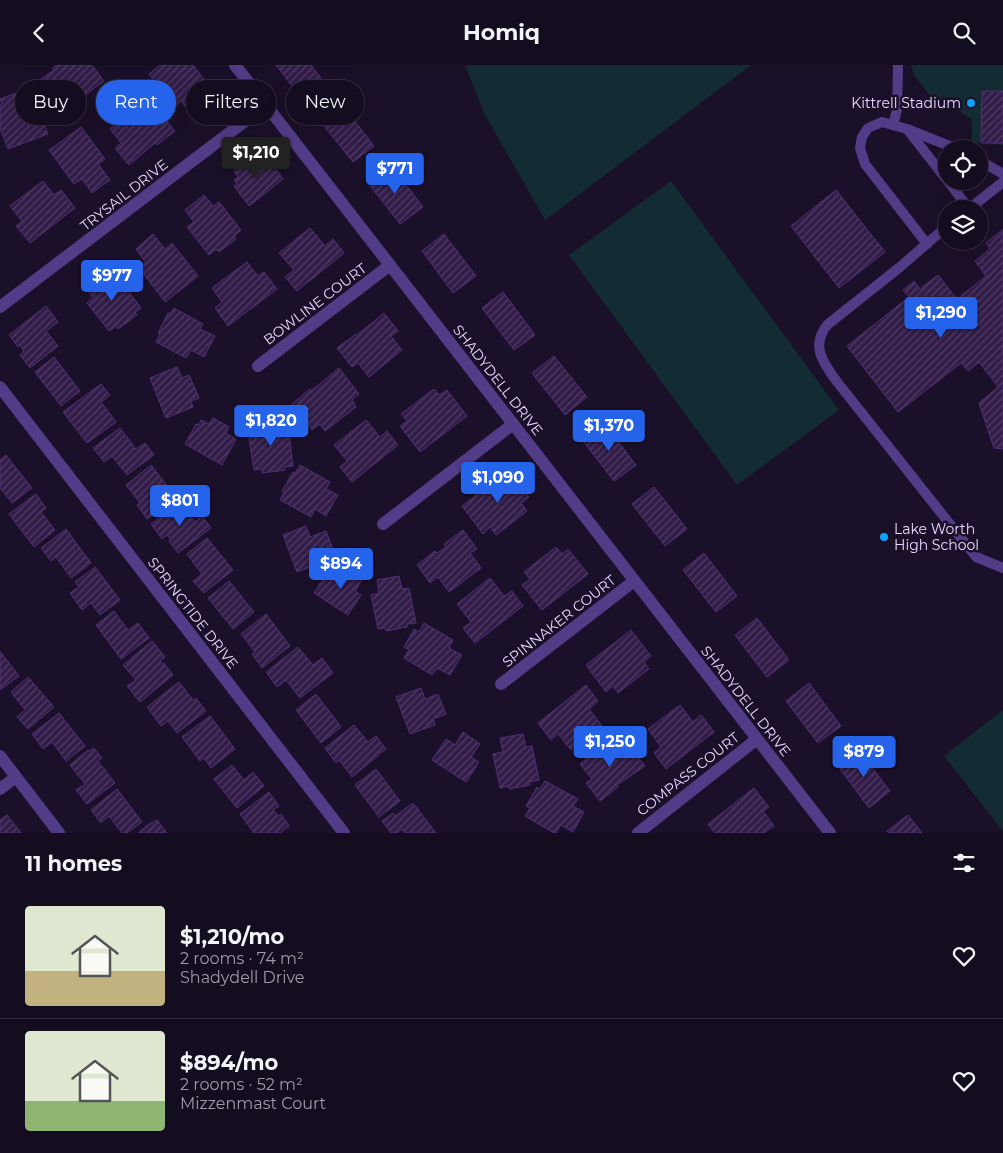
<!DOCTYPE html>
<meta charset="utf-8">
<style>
body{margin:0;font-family:Montserrat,sans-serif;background:#211a2c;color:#f1f3f6;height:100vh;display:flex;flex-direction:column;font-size:19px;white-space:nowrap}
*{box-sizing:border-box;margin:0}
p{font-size:16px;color:#9d9ba4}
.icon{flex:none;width:28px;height:28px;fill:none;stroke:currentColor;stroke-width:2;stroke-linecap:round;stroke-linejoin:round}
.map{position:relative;height:768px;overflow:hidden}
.drawer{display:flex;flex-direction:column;background:#140c1f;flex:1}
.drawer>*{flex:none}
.banner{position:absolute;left:15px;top:15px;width:500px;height:45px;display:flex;gap:10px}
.buttons{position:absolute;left:938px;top:75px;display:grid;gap:10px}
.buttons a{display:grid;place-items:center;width:50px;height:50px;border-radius:50%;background:#140c1f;box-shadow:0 5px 20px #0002,0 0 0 1px #332c3d;font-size:25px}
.price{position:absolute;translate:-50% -42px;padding:0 11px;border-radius:5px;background:#2563eb;color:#fff;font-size:16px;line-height:32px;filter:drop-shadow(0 1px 2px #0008)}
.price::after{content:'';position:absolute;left:50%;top:30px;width:15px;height:11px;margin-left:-8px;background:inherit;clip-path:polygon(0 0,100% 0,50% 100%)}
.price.active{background:#222;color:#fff}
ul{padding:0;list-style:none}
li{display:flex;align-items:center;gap:15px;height:125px;padding:0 25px}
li+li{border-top:1px solid #332c3d}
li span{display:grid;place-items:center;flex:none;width:140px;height:100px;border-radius:5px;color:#555}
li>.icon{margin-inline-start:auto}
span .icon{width:60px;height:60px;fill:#fffc;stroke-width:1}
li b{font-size:21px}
h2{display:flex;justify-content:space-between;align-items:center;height:60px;padding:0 25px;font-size:21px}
.chip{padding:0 18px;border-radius:22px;background:#140c1f;box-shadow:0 5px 20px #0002,0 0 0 1px #332c3d;font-size:18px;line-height:45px}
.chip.active{background:#2563eb;color:#fff}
header{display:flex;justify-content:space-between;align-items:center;height:65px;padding:0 25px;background:#140c1f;font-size:22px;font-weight:700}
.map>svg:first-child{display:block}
.green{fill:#132b33}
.building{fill:url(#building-hatch);stroke:#4f2f75}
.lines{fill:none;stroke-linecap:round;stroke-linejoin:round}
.service{stroke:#533c87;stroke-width:10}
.minor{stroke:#533c87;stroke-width:12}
.tertiary{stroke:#533c87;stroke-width:12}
.poi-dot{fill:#07a3fc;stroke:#1b1029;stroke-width:2}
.labels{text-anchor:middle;stroke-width:5;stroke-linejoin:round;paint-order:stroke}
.poi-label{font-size:14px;fill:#e7d8ff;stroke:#1b1029;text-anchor:end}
.street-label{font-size:14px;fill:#e7d8ff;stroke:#1b1029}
</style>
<header><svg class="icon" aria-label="back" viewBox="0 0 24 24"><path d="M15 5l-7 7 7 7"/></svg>Homiq<svg class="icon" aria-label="search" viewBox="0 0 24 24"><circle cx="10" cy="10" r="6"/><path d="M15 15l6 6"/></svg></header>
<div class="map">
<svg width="1003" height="768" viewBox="0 0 1003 768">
<defs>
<pattern id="building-hatch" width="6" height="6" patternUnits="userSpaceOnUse" patternTransform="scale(1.25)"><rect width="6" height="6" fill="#321d49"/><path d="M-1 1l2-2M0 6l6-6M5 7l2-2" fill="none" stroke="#503d64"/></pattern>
</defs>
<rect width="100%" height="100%" fill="#1b1029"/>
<!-- green -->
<g class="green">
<path d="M465 0H751L545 155 485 50Z"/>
<path d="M911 0H1003V80L972 77V54L957 45 944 42 933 34 914 10Z"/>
<path d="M671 116 839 345 737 420 569 190Z"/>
<path d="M1003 645V766L944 691Z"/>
</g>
<!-- building -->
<g class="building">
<path d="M56 0H92L104 16 73 39 60 22 51 29 41 14 54 5 53 3Z"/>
<path d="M160 0H193L206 17 199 22 210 37 192 50 181 36 174 42 149 9Z"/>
<path d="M276 0H311L321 13 299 30Z"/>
<path d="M22 26 23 30 27 29 31 40 36 38 48 69 8 84 0 63V40L2 39 0 34Z"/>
<path d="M982 26H1003V78H981Z"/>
<path d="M142 37 155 52 160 48 175 66 157 80 155 78 129 100 115 83 121 78 110 64Z"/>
<path d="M341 38 374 81 353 97 319 55Z"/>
<path d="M81 62 105 94 98 99 110 115 92 128 82 114 74 119 49 85Z"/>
<path d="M253 92 257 97 262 93 264 95 266 93 269 94 283 114 249 141 234 121 237 119 234 115 238 112 234 106Z"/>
<path d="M391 100 423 142 400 159 368 118Z"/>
<path d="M43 116 54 130 61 125 75 143 30 178 16 161 22 156 10 141Z"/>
<path d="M836 125 885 187 839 223 791 161Z"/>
<path d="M204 130 213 141 219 137 241 165 234 171 236 174 219 187 216 184 209 190 187 162 194 157 185 145Z"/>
<path d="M310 163 325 181 333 174 344 188 297 226 285 212 294 205 279 188Z"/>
<path d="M1003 164V384L994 383 979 338 998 322 979 297 968 306 961 298 898 347 847 281 909 232 903 225 914 216 920 224 938 210 957 234 986 211 975 196 990 184 986 178Z"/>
<path d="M153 169 165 184 172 178 198 211 165 237 139 203 146 198 136 184Z"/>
<path d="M444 169 476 211 453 228 422 186Z"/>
<path d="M247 197 258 211 264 207 277 224 228 261 215 243 222 237 212 223Z"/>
<path d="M104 207 113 219 119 214 141 243 135 247 137 250 118 264 116 261 109 266 87 238 93 233 85 222Z"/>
<path d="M503 227 535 270 514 285 482 243Z"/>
<path d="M46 241 58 257 46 266 58 281 30 303 20 290 24 286 20 280 18 282 9 270Z"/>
<path d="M174 243 203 259 200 264 215 271 204 292 191 285 186 293 156 277 160 269 158 268 168 248 170 249Z"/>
<path d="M384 248 398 266 391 271 402 285 369 312 358 298 352 302 337 283 356 269 357 270Z"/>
<path d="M554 291 587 332 565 350 532 308Z"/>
<path d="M54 292 80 326 61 341 35 307Z"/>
<path d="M177 302 182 313 189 310 199 333 191 336 193 342 166 353 150 313Z"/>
<path d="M339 303 359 329 352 335 356 342 325 366 320 359 312 365 292 339 310 324 311 326Z"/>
<path d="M101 319 110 330 101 337 116 357 87 378 63 347Z"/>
<path d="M434 324 439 330 447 325 467 351 420 387 400 361 407 356 401 349Z"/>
<path d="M278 352 281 368 289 367 293 401 285 402V405L262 408V404L254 405 249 373 257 372 255 356Z"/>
<path d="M213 353 229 362 226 368 236 374 222 400 185 379 196 359 199 360 201 355 209 359Z"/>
<path d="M366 355 380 372 387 366 398 380 352 417 340 402 347 396 334 380Z"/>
<path d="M604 358 636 400 614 416 582 375Z"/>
<path d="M120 363 136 384 145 378 154 390 127 410 112 391 104 397 93 383Z"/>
<path d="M6 390 32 423 12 438 0 423V395Z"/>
<path d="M151 400 176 432 147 454 137 440 140 438 126 420Z"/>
<path d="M300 400 330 417 326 424 338 430 326 451 315 444 311 452 280 435 284 427 282 426 293 407 295 408Z"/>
<path d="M509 405 529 432 521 438 527 446 496 470 490 462 483 469 462 441Z"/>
<path d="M654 422 687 464 665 481 632 439Z"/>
<path d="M36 429 46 443 41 447 55 465 34 482 9 449Z"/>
<path d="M180 437 195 457 202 451 211 463 178 488 169 476 171 475 167 470 162 474 151 459Z"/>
<path d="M306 461 310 472 326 466 334 487 318 493 319 499 297 507 283 470Z"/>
<path d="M66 464 91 498 71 513 56 492 51 496 41 483Z"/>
<path d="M463 465 477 484 470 488 481 503 449 527 438 512 430 518 417 500 435 486 437 488 446 482 444 479Z"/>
<path d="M207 473 233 505 204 528 193 516 202 509 187 489Z"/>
<path d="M556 482 562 489 568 484 588 509 542 545 522 520 530 514 524 507Z"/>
<path d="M704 488 737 531 716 547 683 505Z"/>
<path d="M345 501 363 513 355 526 361 530 348 550 314 528 327 508 337 514Z"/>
<path d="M95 502 120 535 100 550 91 538 82 545 70 528 79 522 75 517Z"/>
<path d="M399 511 402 524 409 523 416 558 407 559V562L386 566 385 563 378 564 371 530 379 528 377 515Z"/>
<path d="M490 513 504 531 512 526 523 541 475 578 463 563 471 557 457 539Z"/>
<path d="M229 516 254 547 233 564 208 533Z"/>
<path d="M114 546 128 565 138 558 149 573 121 594 96 560Z"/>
<path d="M266 549 290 581 262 603 252 589 255 587 241 569Z"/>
<path d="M757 553 789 595 767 612 735 570Z"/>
<path d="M424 558 453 575 449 583 462 590 450 610 437 603 432 610 404 593 409 585 404 582 414 564 419 567Z"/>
<path d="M631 565 651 591 644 597 649 604 618 628 613 621 606 627 586 600Z"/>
<path d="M152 576 165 592 160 596 163 600 164 598 173 610 140 637 127 621 136 615 123 600Z"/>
<path d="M298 582 313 600 322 593 333 608 300 633 286 615 277 622 266 607Z"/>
<path d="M0 586 19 611 0 625Z"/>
<path d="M28 612 54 642 28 664 17 652 25 645 11 627Z"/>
<path d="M179 617 193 635 196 633 206 646 177 668 168 656 161 661 147 642Z"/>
<path d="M809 618 841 661 818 678 786 636Z"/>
<path d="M586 620 598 636 589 644 602 661 571 685 558 669 551 675 538 658Z"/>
<path d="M421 623 425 634 438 629 446 649 433 654 435 660 410 669 396 632Z"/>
<path d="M316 629 341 662 321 678 296 645Z"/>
<path d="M680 640 693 657 701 650 714 667 666 704 654 688 661 682 648 664Z"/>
<path d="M59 648 85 681 66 696 52 677 43 684 32 669Z"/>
<path d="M210 651 235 684 211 703 204 693 200 696 182 672Z"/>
<path d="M354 660 368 677 376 671 386 684 352 712 339 695 336 698 325 683Z"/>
<path d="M463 667 480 679 471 692 479 697 466 717 432 695 446 674 455 680Z"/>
<path d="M523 669 526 682 532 681 539 715 529 717 530 720 509 724 508 721 500 723 493 689 503 687 500 673Z"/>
<path d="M614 672 626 687 631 683 645 701 617 720 618 722 600 736 586 718 592 714 580 699Z"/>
<path d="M94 683 102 693 98 696 115 718 87 739 76 725 85 719 70 700 88 685 89 686Z"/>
<path d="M858 684 890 726 869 743 837 700Z"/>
<path d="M232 700 244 715 253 707 264 721 237 743 214 714Z"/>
<path d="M376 704 400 736 379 752 355 720Z"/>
<path d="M545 716 578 734 573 741 584 747 573 767 561 760 556 768H554L525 751 530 743 526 741 537 722 540 724Z"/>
<path d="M754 723 769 742 763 746 774 761 764 768H715L708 759Z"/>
<path d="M117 724 142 757 127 768H122L109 751 101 758 91 745Z"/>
<path d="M269 727 279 741 273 745 278 751 281 749 289 761 280 768H254L240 749Z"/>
<path d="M413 738 436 768H405L402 764 397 768H391L382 756 393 748 395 751Z"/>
<path d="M7 750 21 768H0V755Z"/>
<path d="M908 750 922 768H889L887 766Z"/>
<path d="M157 755 167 768H138L149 759Z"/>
</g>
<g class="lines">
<!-- service -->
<g class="service">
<path d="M893 60 897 45 898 0"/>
<path d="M907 64 882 57 868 63 862 72 860 83 865 99 927 179"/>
<path d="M979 95 1003 109"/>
<path d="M946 114 907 64 957 84"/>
<path d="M948 116 969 144"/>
<path d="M969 144 1003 117"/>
<path d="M946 162 900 202 827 260C810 282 824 299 838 318L976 492 1003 503"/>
</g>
<!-- minor -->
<g class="minor">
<path d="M0 242 266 40"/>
<path d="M258 301 390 200"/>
<path d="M0 322 344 768"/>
<path d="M383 459 513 359"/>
<path d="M501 619 634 516"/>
<path d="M0 691 59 768"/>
<path d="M0 724 16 712"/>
<path d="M638 768 757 674"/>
</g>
<!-- tertiary -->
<path class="tertiary" d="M235 0 830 768"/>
</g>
<!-- markers -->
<g class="poi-dot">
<circle cx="971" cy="38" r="5"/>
<circle cx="884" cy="472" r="5"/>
</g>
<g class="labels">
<!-- poi labels -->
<g class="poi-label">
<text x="961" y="43">Kittrell Stadium</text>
<text x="894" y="469" text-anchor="start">Lake Worth<tspan x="894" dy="16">High School</tspan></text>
</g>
<!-- street labels -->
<g class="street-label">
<text transform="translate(124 130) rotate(-38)" y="5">TRYSAIL DRIVE</text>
<text transform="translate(315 239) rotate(-37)" y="5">BOWLINE COURT</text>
<text transform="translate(498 315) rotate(52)" y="5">SHADYDELL DRIVE</text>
<text transform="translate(193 548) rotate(52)" y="5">SPRINGTIDE DRIVE</text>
<text transform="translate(559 556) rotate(-38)" y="5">SPINNAKER COURT</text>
<text transform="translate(746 636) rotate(52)" y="5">SHADYDELL DRIVE</text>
<text transform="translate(688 709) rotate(-38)" y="5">COMPASS COURT</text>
</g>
</g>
</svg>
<div class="buttons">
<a><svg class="icon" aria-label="locate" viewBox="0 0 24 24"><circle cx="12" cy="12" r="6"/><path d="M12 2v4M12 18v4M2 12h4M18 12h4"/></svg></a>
<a><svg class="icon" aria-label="layers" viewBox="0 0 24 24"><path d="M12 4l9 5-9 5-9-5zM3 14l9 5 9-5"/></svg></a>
</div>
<b class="price active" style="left:256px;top:114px">$1,210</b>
<b class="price" style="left:395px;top:130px">$771</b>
<b class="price" style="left:112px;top:237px">$977</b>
<b class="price" style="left:941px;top:274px">$1,290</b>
<b class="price" style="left:271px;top:382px">$1,820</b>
<b class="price" style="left:609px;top:387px">$1,370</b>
<b class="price" style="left:498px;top:439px">$1,090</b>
<b class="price" style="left:180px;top:462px">$801</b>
<b class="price" style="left:341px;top:525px">$894</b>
<b class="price" style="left:610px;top:703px">$1,250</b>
<b class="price" style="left:864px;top:713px">$879</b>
<div class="banner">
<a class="chip">Buy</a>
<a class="chip active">Rent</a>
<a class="chip">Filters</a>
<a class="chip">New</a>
</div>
</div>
<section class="drawer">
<h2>11 homes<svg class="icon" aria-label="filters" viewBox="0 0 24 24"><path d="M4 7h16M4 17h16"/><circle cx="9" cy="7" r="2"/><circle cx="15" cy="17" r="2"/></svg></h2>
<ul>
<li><span style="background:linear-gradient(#dfe7d0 65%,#c2b280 0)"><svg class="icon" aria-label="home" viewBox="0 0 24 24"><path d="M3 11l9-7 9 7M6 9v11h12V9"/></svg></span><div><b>$1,210/mo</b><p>2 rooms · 74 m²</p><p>Shadydell Drive</p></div><svg class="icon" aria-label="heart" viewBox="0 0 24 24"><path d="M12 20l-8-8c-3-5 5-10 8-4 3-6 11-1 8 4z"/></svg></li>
<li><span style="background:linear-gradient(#dfe7d0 70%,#8fb573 0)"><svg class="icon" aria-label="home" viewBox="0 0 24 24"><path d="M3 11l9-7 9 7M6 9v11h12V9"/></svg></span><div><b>$894/mo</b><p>2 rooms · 52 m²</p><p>Mizzenmast Court</p></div><svg class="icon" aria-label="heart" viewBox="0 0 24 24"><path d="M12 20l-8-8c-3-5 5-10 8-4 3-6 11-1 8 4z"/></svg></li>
</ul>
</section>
